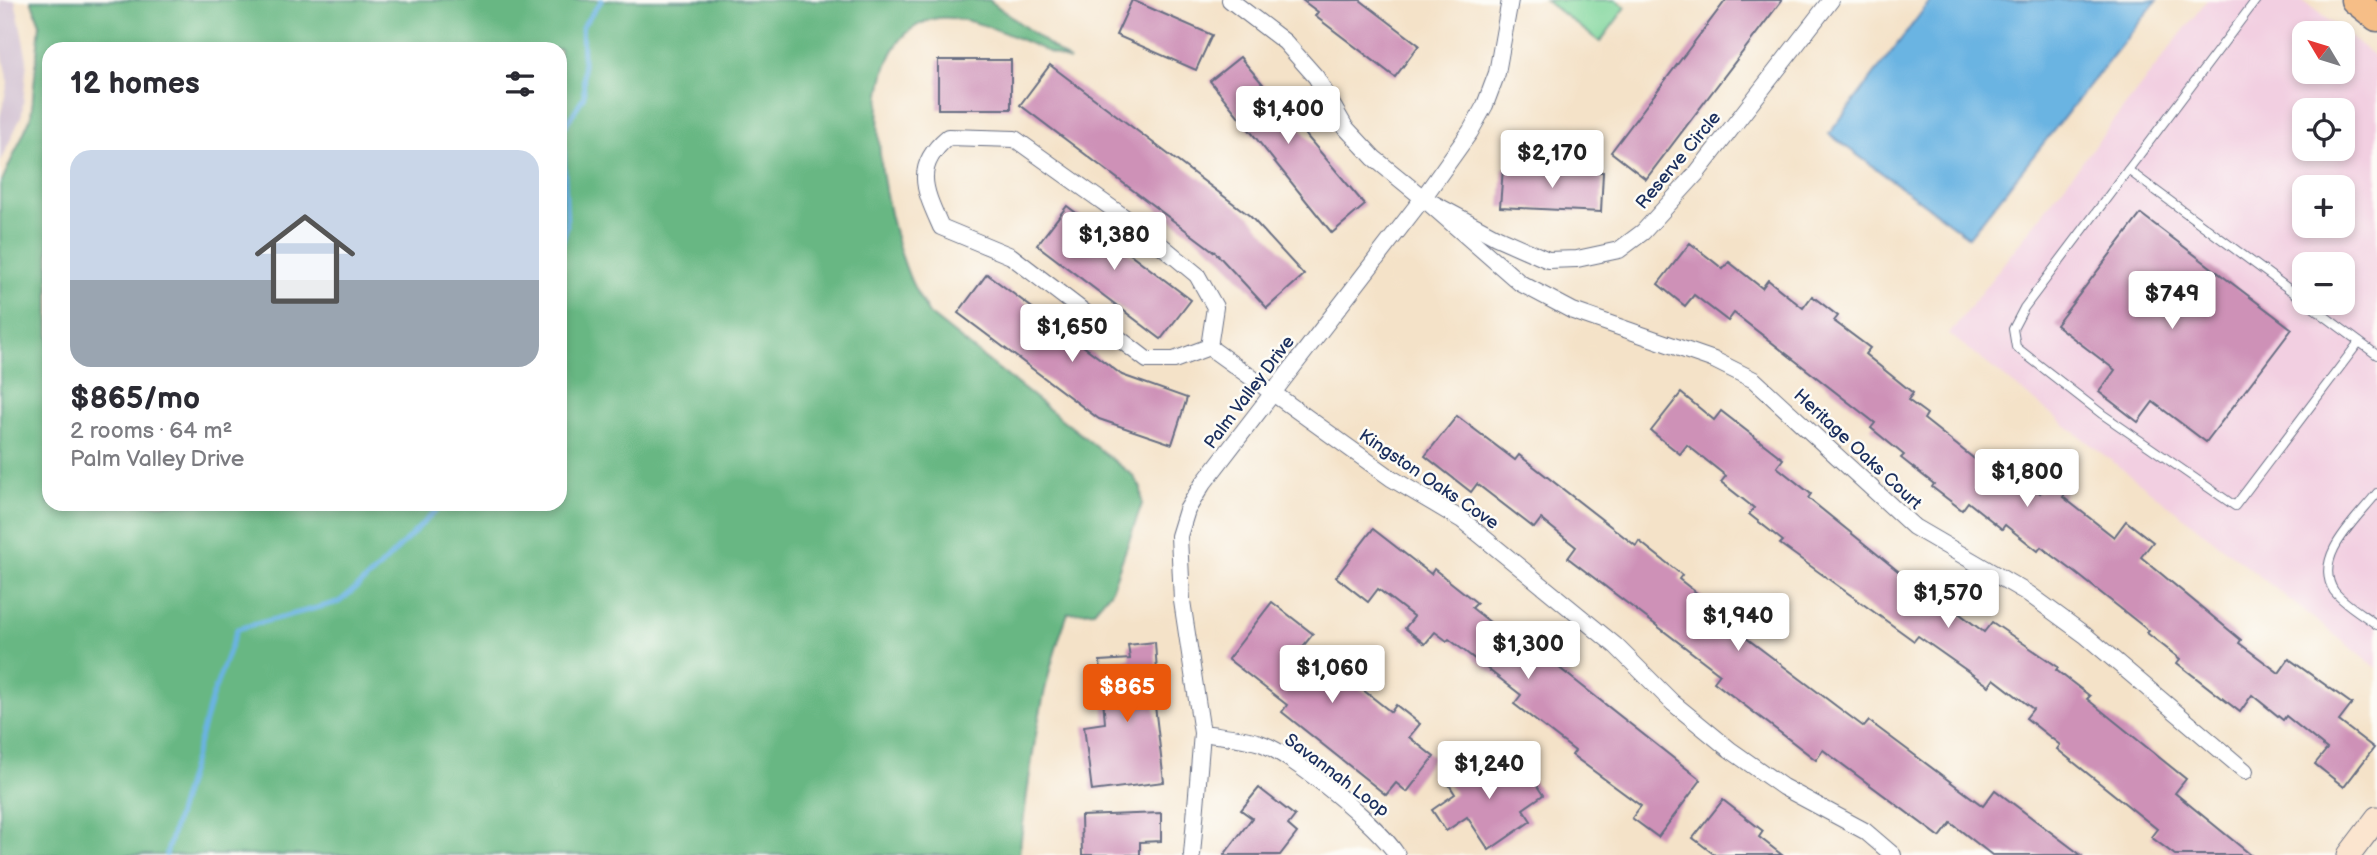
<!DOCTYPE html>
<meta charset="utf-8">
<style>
body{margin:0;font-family:"Balsamiq Sans",sans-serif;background:#f2f2f3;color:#2b2b33;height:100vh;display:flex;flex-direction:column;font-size:26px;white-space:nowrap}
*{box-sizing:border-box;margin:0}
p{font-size:23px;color:#7c7c81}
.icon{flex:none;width:38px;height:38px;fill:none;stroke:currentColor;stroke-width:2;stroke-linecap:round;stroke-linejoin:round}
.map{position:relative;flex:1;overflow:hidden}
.side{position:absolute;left:42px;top:42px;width:525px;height:469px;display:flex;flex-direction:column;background:#fff;border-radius:21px;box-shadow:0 4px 10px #0003}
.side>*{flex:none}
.needle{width:46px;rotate:308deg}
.buttons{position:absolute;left:2292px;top:21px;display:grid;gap:14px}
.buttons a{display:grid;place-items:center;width:63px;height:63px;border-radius:14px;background:#fff;box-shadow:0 4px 10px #0003;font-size:35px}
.price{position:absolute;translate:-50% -60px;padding:0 16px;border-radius:7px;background:#fff;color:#222;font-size:23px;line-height:46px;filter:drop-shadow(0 2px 4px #0008)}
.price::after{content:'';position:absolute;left:50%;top:42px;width:21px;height:16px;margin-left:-10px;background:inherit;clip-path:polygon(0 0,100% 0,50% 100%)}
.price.active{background:#ea580c;color:#fff}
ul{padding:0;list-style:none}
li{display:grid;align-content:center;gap:14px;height:371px;padding:0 28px}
li span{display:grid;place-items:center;height:217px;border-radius:21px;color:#555}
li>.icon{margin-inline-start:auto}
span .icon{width:126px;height:126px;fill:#fffc;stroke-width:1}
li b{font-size:30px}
h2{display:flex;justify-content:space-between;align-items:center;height:84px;padding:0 28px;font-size:30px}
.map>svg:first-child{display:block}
.built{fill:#f2cfe1;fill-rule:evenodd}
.industrial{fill:#cfbdcf}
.green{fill:#7fd69b;stroke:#4d827c;stroke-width:2}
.forest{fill:#67b783;stroke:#417370;stroke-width:2;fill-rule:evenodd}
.water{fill:#6ab4e2;stroke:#4272a0;stroke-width:2}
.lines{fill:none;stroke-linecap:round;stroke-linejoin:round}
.stream{stroke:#6ab4e2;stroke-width:5}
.building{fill:#ce91b7}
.lane-casing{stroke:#676e83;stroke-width:10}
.street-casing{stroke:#676e83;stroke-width:18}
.secondary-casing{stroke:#676e83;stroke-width:25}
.primary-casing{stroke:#676e83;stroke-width:29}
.lane{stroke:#fff;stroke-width:8}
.street{stroke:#fff;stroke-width:16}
.secondary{stroke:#fbe5cf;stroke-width:23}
.primary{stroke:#f6be87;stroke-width:26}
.labels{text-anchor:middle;stroke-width:5;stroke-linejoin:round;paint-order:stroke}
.street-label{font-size:18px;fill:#1b2f5e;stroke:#fdfcf7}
</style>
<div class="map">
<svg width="2377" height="855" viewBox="0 0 2377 855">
<rect width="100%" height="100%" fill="#fdfcf7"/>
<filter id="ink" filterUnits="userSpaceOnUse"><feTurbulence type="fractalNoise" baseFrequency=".0143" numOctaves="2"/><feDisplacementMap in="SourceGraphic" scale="14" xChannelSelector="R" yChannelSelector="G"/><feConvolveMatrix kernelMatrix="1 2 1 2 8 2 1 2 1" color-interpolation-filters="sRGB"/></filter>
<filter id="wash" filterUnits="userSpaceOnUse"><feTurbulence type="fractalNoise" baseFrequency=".00686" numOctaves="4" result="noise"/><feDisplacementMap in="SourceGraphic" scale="28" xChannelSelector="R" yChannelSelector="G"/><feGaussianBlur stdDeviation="1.57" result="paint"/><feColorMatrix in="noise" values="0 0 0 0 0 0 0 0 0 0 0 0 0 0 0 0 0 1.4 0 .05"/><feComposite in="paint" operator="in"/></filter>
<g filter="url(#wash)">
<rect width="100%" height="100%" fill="#f4e2c8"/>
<!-- built -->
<path class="built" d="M2207 0H2302L2377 58V668L1949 334ZM2305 33H2343V72H2305ZM2305 110H2343V149H2305ZM2305 187H2343V226H2305ZM2305 264H2343V303H2305Z"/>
<!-- industrial -->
<path class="industrial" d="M0 0H15L27 60 22 114 0 163V117L8 83 0 41Z"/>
<!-- green -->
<path class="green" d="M1545 0H1616L1626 7 1600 42Z"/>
<!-- forest -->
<path class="forest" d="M31 0H989L1070 61C1036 48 968 10 933 19 844 43 885 216 909 276 914 289 922 302 929 314L1132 475 1141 488 1142 504 1111 591 1094 611 1068 613C1038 692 1030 772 1019 855H0V185L31 117 40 24ZM49 49H560V504H49Z"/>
<!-- water -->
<path class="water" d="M1931 0H2157L1969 237 1829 134Z"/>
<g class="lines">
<!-- stream -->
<g class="stream">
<path d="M560 251 567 226 563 130 584 96 582 27 602 0"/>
<path d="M166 855 212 697 237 629 339 602 374 573 442 504"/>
</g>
</g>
<g id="blocks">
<!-- building -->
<g class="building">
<path d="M1132 0 1212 35 1196 70 1116 35Z"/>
<path d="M1302 0H1360L1419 45 1395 77 1315 16 1318 12Z"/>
<path d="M1726 0H1782L1646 179 1611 152Z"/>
<path d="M1240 57 1365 205 1332 233 1210 81Z"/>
<rect x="938" y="60" width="73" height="49"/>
<path d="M1050 65 1250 216 1304 275 1267 308 1216 253 1020 105Z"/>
<path d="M1503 168 1603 172 1601 212 1500 207Z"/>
<path d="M1067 206 1191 300 1161 339 1037 245Z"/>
<path d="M2141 214 2292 329 2206 442 2153 402 2138 422 2099 392 2115 370 2056 325Z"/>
<path d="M1690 243 1723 269 1729 262 1762 288 1768 280 1803 308 1812 296 1838 316 1834 321 1870 348 1865 354 1913 393 1908 400 1927 414 1924 419 1996 476 2004 465 2040 493 2049 481 2065 494 2063 497 2114 537 2126 521 2153 542 2141 557 2241 640 2239 643 2279 673 2289 659 2352 704 2339 721 2374 748 2344 787 2315 764 2327 749 2286 716 2283 720 2252 695 2240 712 2177 663 2180 659 2147 633 2149 631 2076 573 2041 547 2038 551 2005 525 2002 529 1968 502 1962 510 1932 487 1934 484 1901 458 1904 455 1871 428 1875 423 1734 313 1728 321 1694 295 1685 306 1658 284Z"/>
<path d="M987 274 1122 375 1187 398 1172 444 1099 419 958 313Z"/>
<path d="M1681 393 1714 420 1721 411 1783 459 1777 467 1811 494 1808 498 1914 584 1916 581 1984 632 1992 622 2058 667 2056 670 2090 696 2087 699 2186 779 2175 793 2251 855H2175L2151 837 2157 829 2057 749 2060 745 2026 718 2033 709 1994 679 1989 686 1918 636 1914 641 1780 544 1783 541 1749 514 1754 508 1721 482 1726 476 1687 445 1680 454 1651 431Z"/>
<path d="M1457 416 1515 460 1519 455 1636 546 1639 541 1682 575 1679 579 1736 624 1733 628 1864 727 1869 721 1983 806 1995 790 2081 855H1992L1951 823 1940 837 1823 750 1816 760 1714 682 1720 674 1568 558 1576 547 1541 519 1534 528 1477 484 1471 492 1425 456Z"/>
<path d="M1373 529 1431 574 1434 569 1477 603 1472 608 1544 665 1548 659 1701 780 1658 837 1632 818 1641 806 1572 755 1575 751 1514 704 1521 695 1449 639 1447 641 1435 632 1425 644 1405 628 1414 617 1378 589 1368 602 1336 577Z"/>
<path d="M1272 602 1313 634 1296 655 1321 675 1330 664 1391 712 1396 705 1420 724 1409 737 1434 757 1407 792 1396 783 1386 795 1282 712 1287 705 1228 659Z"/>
<path d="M1155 642 1157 672H1151L1164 782 1092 791 1084 726 1105 723 1100 661 1130 659 1128 645Z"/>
<path d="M1490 754 1508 780 1525 768 1543 795 1523 809 1531 821 1489 850 1467 817 1446 831 1432 810 1455 794 1448 783Z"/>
<path d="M1259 788 1295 816 1288 825 1297 833 1280 855H1224L1252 818 1241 810Z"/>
<path d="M1723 800 1763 831 1759 837 1782 855H1715L1693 838Z"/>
<path d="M1161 813V841L1140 842V855H1082L1081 816Z"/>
</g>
</g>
</g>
<g filter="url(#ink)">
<use href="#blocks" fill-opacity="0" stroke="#676e83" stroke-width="2"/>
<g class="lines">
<!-- lane casing -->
<g class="lane-casing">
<g id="lane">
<path d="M2256 0 2024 308 2013 329 2016 347 2102 414 2235 506 2359 342"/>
<path d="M2128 170 2305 301"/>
<path d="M2307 303 2377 355"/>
<path d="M2377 493C2357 519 2312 557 2334 591 2344 604 2364 615 2377 625"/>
</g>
</g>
<!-- street casing -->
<g class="street-casing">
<g id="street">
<path d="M1230 0 1285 42 1316 77 1345 127 1374 158 1423 198 1496 237 1548 260 1577 259 1619 250 1643 232 1696 174 1831 0"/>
<path d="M948 137 1015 139 1145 232 1197 275 1215 307 1209 347 1174 360H1147L1011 256 941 227C925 191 912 167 948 137Z"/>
<path d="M1423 198 1520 283 1573 311 1714 360 1754 380 1914 527 2029 594 2085 635 2245 771"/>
<path d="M1209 347 1391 478 1462 520 1616 646 1673 703 1729 749 1783 787 1865 831 1893 855"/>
<path d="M1202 733C1221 736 1242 737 1260 743 1291 753 1380 827 1397 855"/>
<path d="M1192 855 1202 733 1182 601 1179 536 1187 510 1202 485 1423 198 1470 132 1485 105 1497 73 1510 0"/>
</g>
</g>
<!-- secondary casing -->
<g class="secondary-casing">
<path id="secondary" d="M2349 855 2377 818"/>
</g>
<!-- primary casing -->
<g class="primary-casing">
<path id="primary" d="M2354 0 2377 18"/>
</g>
<!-- lane -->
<use href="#lane" class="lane"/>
<!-- street -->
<use href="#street" class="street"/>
<!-- secondary -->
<use href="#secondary" class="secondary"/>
<!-- primary -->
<use href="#primary" class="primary"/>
</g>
</g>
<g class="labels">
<!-- street labels -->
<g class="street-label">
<text transform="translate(1678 160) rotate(-50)" y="6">Reserve Circle</text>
<text transform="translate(1249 392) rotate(-53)" y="6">Palm Valley Drive</text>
<text transform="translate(1858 449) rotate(43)" y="6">Heritage Oaks Court</text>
<text transform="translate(1429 479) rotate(34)" y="6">Kingston Oaks Cove</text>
<text transform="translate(1337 775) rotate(37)" y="6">Savannah Loop</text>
</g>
</g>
</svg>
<div class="buttons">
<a><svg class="needle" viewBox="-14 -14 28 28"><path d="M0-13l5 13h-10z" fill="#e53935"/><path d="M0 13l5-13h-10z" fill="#7c7c81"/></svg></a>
<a><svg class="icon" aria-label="locate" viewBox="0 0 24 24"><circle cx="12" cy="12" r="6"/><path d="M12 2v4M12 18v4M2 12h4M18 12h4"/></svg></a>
<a>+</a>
<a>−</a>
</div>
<b class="price" style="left:1288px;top:146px">$1,400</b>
<b class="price" style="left:1552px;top:190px">$2,170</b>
<b class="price" style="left:1114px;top:272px">$1,380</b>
<b class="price" style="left:2172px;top:331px">$749</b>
<b class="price" style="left:1072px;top:364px">$1,650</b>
<b class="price" style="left:2027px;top:509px">$1,800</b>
<b class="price" style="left:1948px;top:630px">$1,570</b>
<b class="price" style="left:1738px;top:653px">$1,940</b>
<b class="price" style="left:1528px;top:681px">$1,300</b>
<b class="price" style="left:1332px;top:705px">$1,060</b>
<b class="price active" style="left:1127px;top:724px">$865</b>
<b class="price" style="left:1489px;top:801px">$1,240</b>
<section class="side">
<h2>12 homes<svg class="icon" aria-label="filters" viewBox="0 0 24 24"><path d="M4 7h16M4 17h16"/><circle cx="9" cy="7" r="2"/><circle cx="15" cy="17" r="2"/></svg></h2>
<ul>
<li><span style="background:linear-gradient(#c9d6e8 60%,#9aa5b1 0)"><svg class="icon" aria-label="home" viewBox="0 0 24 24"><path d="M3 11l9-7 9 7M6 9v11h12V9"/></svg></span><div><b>$865/mo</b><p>2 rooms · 64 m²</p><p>Palm Valley Drive</p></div></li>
</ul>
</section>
</div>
